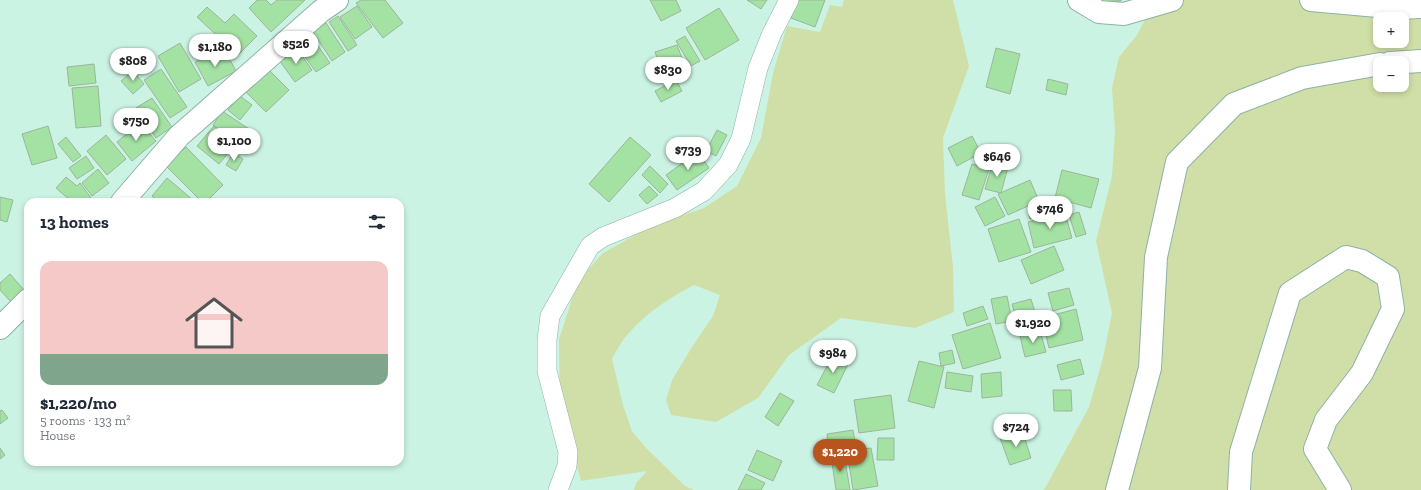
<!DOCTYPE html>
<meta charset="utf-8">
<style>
body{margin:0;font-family:"Zilla Slab",serif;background:#f6f6f7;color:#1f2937;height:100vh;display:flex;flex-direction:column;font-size:15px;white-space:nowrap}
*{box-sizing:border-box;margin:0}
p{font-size:13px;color:#747a83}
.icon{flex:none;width:22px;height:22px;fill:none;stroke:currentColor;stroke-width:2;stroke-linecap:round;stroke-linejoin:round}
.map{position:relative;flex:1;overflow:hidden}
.sheet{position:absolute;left:24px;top:198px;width:380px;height:268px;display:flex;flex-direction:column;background:#fff;border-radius:12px;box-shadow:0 2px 6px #0003}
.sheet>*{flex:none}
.tools{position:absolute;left:1373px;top:12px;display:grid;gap:8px}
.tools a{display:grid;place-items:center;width:36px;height:36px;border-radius:8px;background:#fff;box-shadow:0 2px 6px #0003;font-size:20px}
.price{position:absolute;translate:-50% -34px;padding:0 9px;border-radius:14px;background:#fff;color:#222;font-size:13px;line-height:26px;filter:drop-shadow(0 1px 2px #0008)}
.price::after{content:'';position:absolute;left:50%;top:24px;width:12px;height:9px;margin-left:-6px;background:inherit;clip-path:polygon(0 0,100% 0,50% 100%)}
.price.current{background:#b8551f;color:#fff}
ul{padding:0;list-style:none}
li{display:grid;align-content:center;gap:8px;height:212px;padding:0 16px}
li span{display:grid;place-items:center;height:124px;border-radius:12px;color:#555}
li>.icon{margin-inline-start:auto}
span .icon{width:72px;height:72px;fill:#fffc;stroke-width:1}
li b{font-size:17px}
h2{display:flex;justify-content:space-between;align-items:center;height:48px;padding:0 16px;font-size:17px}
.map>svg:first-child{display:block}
.green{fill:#d0dfa7;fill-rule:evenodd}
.building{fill:#a4e2a4;stroke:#9cb59b}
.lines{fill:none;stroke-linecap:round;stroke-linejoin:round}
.minor-casing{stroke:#8db2a4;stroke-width:20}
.tertiary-casing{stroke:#8db2a4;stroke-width:24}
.minor{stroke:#fff;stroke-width:19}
.tertiary{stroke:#fff;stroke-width:22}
</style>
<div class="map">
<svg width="1421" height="490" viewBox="0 0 1421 490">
<rect width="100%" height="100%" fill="#cbf3e3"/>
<!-- green -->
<g class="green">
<path d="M844 0H953L969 66 943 138 945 194 953 267 954 312 915 328 841 318 789 355 758 398 716 422 671 415 666 400 672 380 692 347 713 316 720 295 694 285C671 297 646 313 629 333 622 340 617 350 612 359L623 405 632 431 645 447 685 486 694 490H634L636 483 647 471 581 481 560 403 559 339 578 281 603 253 653 225 704 208 737 186 761 138 773 73 787 26 820 32 830 5 842 7Z"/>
<path d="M1155 0H1421V490H1044L1089 407 1103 358 1112 313 1096 241 1112 176 1115 130 1112 88 1119 57 1137 35ZM1380 19H1402V41H1380ZM1380 63H1402V85H1380Z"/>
</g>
<!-- building -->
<g class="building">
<path d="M257 0H266L271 5 277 0H305L271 32 249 8Z"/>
<path d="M361 0H385L403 23 383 38 356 3Z"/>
<path d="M650 0H676L681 11 661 21Z"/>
<path d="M747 0H767L761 9Z"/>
<path d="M797 0H825L815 27 791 18Z"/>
<path d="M1088 0H1121V1L1088 3Z"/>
<path d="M357 6 372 27 355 39 340 17Z"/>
<path d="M207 7 225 23 234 14 257 36 238 55 197 17Z"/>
<path d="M719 8 739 40 705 60 686 28Z"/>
<path d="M338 16 357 45 348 51 329 22Z"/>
<path d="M326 23 345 52 332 61 313 32Z"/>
<path d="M311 36 330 63 316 72 297 46Z"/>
<path d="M685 36 700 61 691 66 676 41Z"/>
<path d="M180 43 201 79 179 92 158 56Z"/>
<path d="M677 45 687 71 665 79 655 52Z"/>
<path d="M296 47 312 70 295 82 279 60Z"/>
<path d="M996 48 1020 54 1010 94 986 87Z"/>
<path d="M211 54 213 58 219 54 222 59 228 56 236 71 208 86 195 62Z"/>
<path d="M94 64 96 83 69 86 67 67Z"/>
<path d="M161 69 187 107 170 118 144 80Z"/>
<path d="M268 69 289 90 266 112 245 91Z"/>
<path d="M133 71 144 84 133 94 121 81Z"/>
<path d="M1048 79 1068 84 1066 95 1046 90Z"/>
<path d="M676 80 682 91 661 102 655 91Z"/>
<path d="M98 86 101 126 76 128 72 88Z"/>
<path d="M240 96 252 105 240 120 228 110Z"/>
<path d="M152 98 172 127 156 138 136 108Z"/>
<path d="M222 111 252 131 243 145 213 125Z"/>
<path d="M140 123 156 141 132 161 117 142Z"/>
<path d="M48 126 57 158 32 165 22 134Z"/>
<path d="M214 126 235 145 219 164 197 146Z"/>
<path d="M717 130 727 135 716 156 706 151Z"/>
<path d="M106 135 126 159 107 175 87 151Z"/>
<path d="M972 136 981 153 957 166 948 148Z"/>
<path d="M66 137 81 156 73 162 58 144Z"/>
<path d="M630 137 651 155 609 202 589 184Z"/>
<path d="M186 147 223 185 206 202H202L166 166Z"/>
<path d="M698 152 709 168 677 190 666 175Z"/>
<path d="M233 153 243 159 236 171 226 165Z"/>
<path d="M86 156 94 168 77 179 69 168Z"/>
<path d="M993 162 1008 167 1001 193 985 189Z"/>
<path d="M972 164 989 169 979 200 962 195Z"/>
<path d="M650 166 668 184 660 193 642 175Z"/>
<path d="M98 169 109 183 92 196 82 183Z"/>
<path d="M1062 170 1099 179 1091 208 1055 198Z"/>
<path d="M66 177 77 186 80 183 94 202H72L56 188Z"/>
<path d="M167 178 193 200 191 202H159L152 196Z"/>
<path d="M1030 180 1039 201 1008 215 998 194Z"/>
<path d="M649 186 658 195 647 204 639 195Z"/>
<path d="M0 197 13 200 7 222 0 220Z"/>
<path d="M995 197 1005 216 985 226 975 207Z"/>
<path d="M1045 206 1047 214 1030 219 1028 210Z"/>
<path d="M1079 212 1086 234 1076 237 1069 215Z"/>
<path d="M1065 213 1072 238 1034 248 1028 222Z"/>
<path d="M1019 219 1031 252 999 262 988 229Z"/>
<path d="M1054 246 1064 270 1031 284 1021 260Z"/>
<path d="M10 274 24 290 11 302 0 290V283Z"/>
<path d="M1069 288 1074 305 1053 311 1048 293Z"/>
<path d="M1007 296 1012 321 996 324 991 299Z"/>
<path d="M1031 299 1037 319 1018 325 1012 304Z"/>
<path d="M983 306 988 319 967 326 963 313Z"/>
<path d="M1076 309 1083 340 1049 348 1042 318Z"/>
<path d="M990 323 1001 358 963 369 952 335Z"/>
<path d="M1040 331 1046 352 1025 357 1020 336Z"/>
<path d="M952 350 955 363 941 366 939 353Z"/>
<path d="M833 355 849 362 834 393 817 385Z"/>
<path d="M1080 359 1084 374 1061 380 1057 365Z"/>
<path d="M919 361 944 367 934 408 908 401Z"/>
<path d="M947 372 973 376 971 392 945 388Z"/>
<path d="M1001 372 1002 396 982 398 981 374Z"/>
<path d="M1053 390H1071L1072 411H1054Z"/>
<path d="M780 393 794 401 778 426 765 417Z"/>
<path d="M891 395 895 428 859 433 854 400Z"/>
<path d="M2 410 8 418 0 424V411Z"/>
<path d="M853 430 856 448 829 452 827 434Z"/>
<path d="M1022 430 1031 458 1010 465 1000 438Z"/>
<path d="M878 438H894V460H877Z"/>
<path d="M0 448 5 455 0 459Z"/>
<path d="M871 448 878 486 853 490 847 451Z"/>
<path d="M757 450 782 461 773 481 748 470Z"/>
<path d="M844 454 850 490H836L831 456Z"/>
<path d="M746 474 765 483 761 490H738Z"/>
</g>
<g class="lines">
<!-- minor casing -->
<g class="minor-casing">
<path id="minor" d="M558 490 567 466 568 452 547 371V340L550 316 590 246 603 237 675 208 704 191 728 165 741 139 758 68 772 33 789 0"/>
</g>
<!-- tertiary casing -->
<g class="tertiary-casing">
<g id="tertiary">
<path d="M1079 0 1099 12 1124 14 1172 0"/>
<path d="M1311 0 1400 8 1421 7"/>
<path d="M1390 63 1421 61"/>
<path d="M122 202 179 136 321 11 337 0"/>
<path d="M0 328 28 300"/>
<path d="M1117 490 1150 368 1156 257 1177 162 1234 104 1302 78 1380 64"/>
<path d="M1239 490 1241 452 1290 293 1346 257 1362 261 1388 277 1393 309 1362 373 1326 420 1315 449 1340 490"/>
</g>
</g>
<!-- minor -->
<use href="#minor" class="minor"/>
<!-- tertiary -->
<use href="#tertiary" class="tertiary"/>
</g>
</svg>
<div class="tools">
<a>+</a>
<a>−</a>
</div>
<b class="price" style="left:296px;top:65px">$526</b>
<b class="price" style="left:215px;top:68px">$1,180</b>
<b class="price" style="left:133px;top:82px">$808</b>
<b class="price" style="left:668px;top:91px">$830</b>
<b class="price" style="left:136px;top:142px">$750</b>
<b class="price" style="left:234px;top:162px">$1,100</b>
<b class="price" style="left:688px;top:171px">$739</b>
<b class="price" style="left:997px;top:178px">$646</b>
<b class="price" style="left:1050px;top:230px">$746</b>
<b class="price" style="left:1033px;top:344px">$1,920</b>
<b class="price" style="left:833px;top:374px">$984</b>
<b class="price" style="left:1016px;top:448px">$724</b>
<b class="price current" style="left:840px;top:473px">$1,220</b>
<section class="sheet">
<h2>13 homes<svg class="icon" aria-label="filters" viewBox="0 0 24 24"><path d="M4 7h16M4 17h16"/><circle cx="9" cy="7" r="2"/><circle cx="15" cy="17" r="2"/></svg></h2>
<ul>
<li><span style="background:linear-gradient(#f6c9c9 75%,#7fa58c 0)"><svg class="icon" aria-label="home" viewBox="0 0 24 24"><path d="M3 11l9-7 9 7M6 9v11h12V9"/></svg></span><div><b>$1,220/mo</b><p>5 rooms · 133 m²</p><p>House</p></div></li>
</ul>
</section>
</div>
